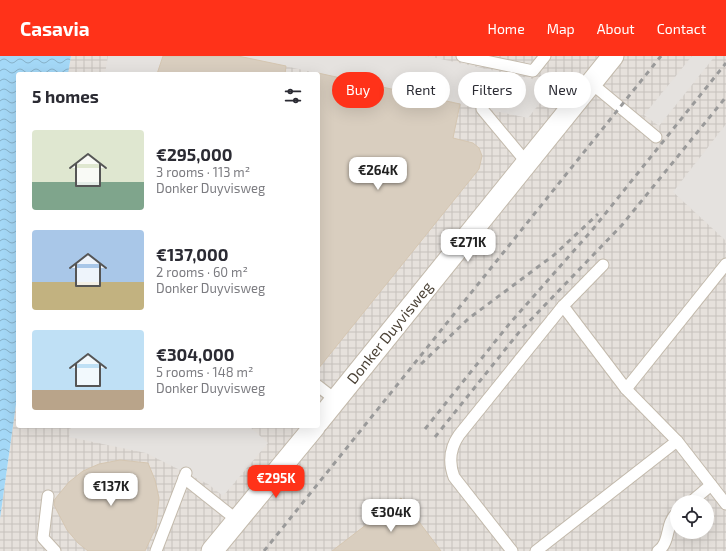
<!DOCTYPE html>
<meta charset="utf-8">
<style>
body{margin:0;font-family:"Exo 2",sans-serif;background:#f2f2f3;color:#2b2b33;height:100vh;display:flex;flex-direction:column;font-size:15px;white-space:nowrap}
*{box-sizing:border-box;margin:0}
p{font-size:13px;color:#7c7c81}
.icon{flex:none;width:22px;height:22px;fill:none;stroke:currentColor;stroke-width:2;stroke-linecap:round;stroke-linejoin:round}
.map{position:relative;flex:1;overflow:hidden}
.side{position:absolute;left:16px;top:16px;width:304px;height:356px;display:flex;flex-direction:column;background:#fff;border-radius:4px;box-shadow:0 4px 16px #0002}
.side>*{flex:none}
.top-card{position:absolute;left:332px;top:16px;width:334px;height:36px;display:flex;gap:8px}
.controls{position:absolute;left:670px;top:439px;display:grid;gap:8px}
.controls a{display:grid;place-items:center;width:44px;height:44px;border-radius:50%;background:#fff;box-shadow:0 4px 16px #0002;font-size:20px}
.price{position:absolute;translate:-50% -34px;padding:0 9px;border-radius:8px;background:#fff;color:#222;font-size:13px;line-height:26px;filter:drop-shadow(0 1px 2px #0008)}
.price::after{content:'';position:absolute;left:50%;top:24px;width:12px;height:9px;margin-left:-6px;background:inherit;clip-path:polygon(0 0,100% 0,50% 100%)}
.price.current{background:#ff3219;color:#fff}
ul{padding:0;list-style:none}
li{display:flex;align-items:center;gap:12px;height:100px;padding:0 16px}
li span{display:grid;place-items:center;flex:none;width:112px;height:80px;border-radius:4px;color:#555}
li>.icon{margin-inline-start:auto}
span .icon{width:48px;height:48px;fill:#fffc;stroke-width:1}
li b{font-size:17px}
h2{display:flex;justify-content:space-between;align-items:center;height:48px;padding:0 16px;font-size:17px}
.tag{padding:0 14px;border-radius:18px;background:#fff;box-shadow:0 4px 16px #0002;font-size:14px;line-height:36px}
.tag.current{background:#ff3219;color:#fff}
header{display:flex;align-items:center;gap:24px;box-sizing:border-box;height:56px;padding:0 20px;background:#ff3219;color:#fff}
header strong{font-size:19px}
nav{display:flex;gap:22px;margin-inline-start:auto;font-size:14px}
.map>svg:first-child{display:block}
.industrial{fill:url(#industrial-grid);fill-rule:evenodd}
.parking{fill:#e5e2df}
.water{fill:url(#water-waves)}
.building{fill:#d9cebf;stroke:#d5c6b1}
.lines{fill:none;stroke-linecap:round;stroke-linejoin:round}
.service-casing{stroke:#c3baac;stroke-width:13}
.minor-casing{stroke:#c3baac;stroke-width:23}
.service{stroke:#fff;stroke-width:11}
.minor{stroke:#fff;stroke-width:21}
.rail{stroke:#9a9a9a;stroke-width:3;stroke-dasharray:5 5;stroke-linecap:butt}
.labels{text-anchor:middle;stroke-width:3.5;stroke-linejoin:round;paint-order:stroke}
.street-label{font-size:15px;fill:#4c4337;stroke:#fff}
</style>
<header>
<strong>Casavia</strong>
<nav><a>Home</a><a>Map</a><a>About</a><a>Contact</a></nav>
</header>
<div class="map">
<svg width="726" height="495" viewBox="0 0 726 495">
<defs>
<pattern id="industrial-grid" width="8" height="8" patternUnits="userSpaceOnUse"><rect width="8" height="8" fill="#e6e1dc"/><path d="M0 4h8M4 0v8" fill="none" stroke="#c7c2bd"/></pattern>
<pattern id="water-waves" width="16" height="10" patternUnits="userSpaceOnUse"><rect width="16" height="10" fill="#a4d8f7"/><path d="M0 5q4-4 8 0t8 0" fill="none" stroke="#88b1c9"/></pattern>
</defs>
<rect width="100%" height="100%" fill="#f6f2eb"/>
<!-- industrial -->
<path class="industrial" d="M71 0H726V495H0V463L18 334V370H318V18H68ZM677 446H707V476H677Z"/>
<!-- parking -->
<g class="parking">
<path d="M108 0H163L157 18H105Z"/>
<path d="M238 0H427L555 28 528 62Z"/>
<path d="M692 0H715L659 70 644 59Z"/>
<path d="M726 68V182L725 184 673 136Z"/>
<path d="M71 370H249L268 387 223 440 208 428 146 397 69 381Z"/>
</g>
<!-- water -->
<path class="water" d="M0 0H71L68 18H18V334L0 463Z"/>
<!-- building -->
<g class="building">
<path d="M163 0H238L286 10 285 18H157Z"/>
<path d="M318 17 460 48 453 82 473 87 479 92 482 100 479 113 318 313Z"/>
<path d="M120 404 148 407 155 424 159 442 156 471 145 495H88L78 487 67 474 54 449 55 443 69 426 83 415 99 408Z"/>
<path d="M401 442 441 495H332Z"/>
</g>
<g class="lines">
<!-- service casing -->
<g class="service-casing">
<g id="service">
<path d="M462 0 533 15 545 0"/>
<path d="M591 27 656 81"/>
<path d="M482 53 527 107"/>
<path d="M563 250 626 333 677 385 726 448"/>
<path d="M318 330 336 344"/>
<path d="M626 333 726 208"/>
<path d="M184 422 237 464"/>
<path d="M48 440 43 482 55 495"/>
<path d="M691 446 711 429"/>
<path d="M156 495 186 417"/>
<path d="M512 495 454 421C448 405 450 392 459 379L563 250 603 209"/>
<path d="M536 495 677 385"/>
<path d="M658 495C671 486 665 467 677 457"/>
</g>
</g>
<!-- minor casing -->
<g class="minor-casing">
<g id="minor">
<path d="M318 366 613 0"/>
<path d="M212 495 315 370"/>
</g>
</g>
<!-- service -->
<use href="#service" class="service"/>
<!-- minor -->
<use href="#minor" class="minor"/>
<!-- rail -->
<g class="rail">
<path d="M421 308 468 263 554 199 598 158"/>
<path d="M425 373 510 267 593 173 726 7"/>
<path d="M435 381 520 275 622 169 726 41"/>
<path d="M264 495 661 0"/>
</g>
</g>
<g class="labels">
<!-- street labels -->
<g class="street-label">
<text transform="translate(390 277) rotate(-51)" y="5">Donker Duyvisweg</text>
</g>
</g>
</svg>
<div class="controls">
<a><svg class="icon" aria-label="locate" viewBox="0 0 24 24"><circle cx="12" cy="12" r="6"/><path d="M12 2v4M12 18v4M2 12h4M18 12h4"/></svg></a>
</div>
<b class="price" style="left:378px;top:135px">€264K</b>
<b class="price" style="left:468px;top:207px">€271K</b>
<b class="price current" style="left:276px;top:443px">€295K</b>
<b class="price" style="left:111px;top:451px">€137K</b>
<b class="price" style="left:391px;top:477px">€304K</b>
<div class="top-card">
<a class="tag current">Buy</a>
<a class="tag">Rent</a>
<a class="tag">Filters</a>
<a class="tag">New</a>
</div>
<section class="side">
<h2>5 homes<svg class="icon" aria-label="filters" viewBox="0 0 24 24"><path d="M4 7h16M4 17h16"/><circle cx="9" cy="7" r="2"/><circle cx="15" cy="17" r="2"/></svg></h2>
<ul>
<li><span style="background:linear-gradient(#dfe7d0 65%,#7fa58c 0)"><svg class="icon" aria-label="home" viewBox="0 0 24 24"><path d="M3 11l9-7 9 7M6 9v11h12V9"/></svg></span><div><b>€295,000</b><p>3 rooms · 113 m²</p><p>Donker Duyvisweg</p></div></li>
<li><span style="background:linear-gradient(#a9c7e8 65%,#c2b280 0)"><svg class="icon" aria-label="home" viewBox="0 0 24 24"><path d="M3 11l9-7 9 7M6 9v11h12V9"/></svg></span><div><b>€137,000</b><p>2 rooms · 60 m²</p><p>Donker Duyvisweg</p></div></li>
<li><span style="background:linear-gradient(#bfe0f5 75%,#b9a48a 0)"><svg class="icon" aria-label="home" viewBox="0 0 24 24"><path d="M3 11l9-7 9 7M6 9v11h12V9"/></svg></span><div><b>€304,000</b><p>5 rooms · 148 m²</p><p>Donker Duyvisweg</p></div></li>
</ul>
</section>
</div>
